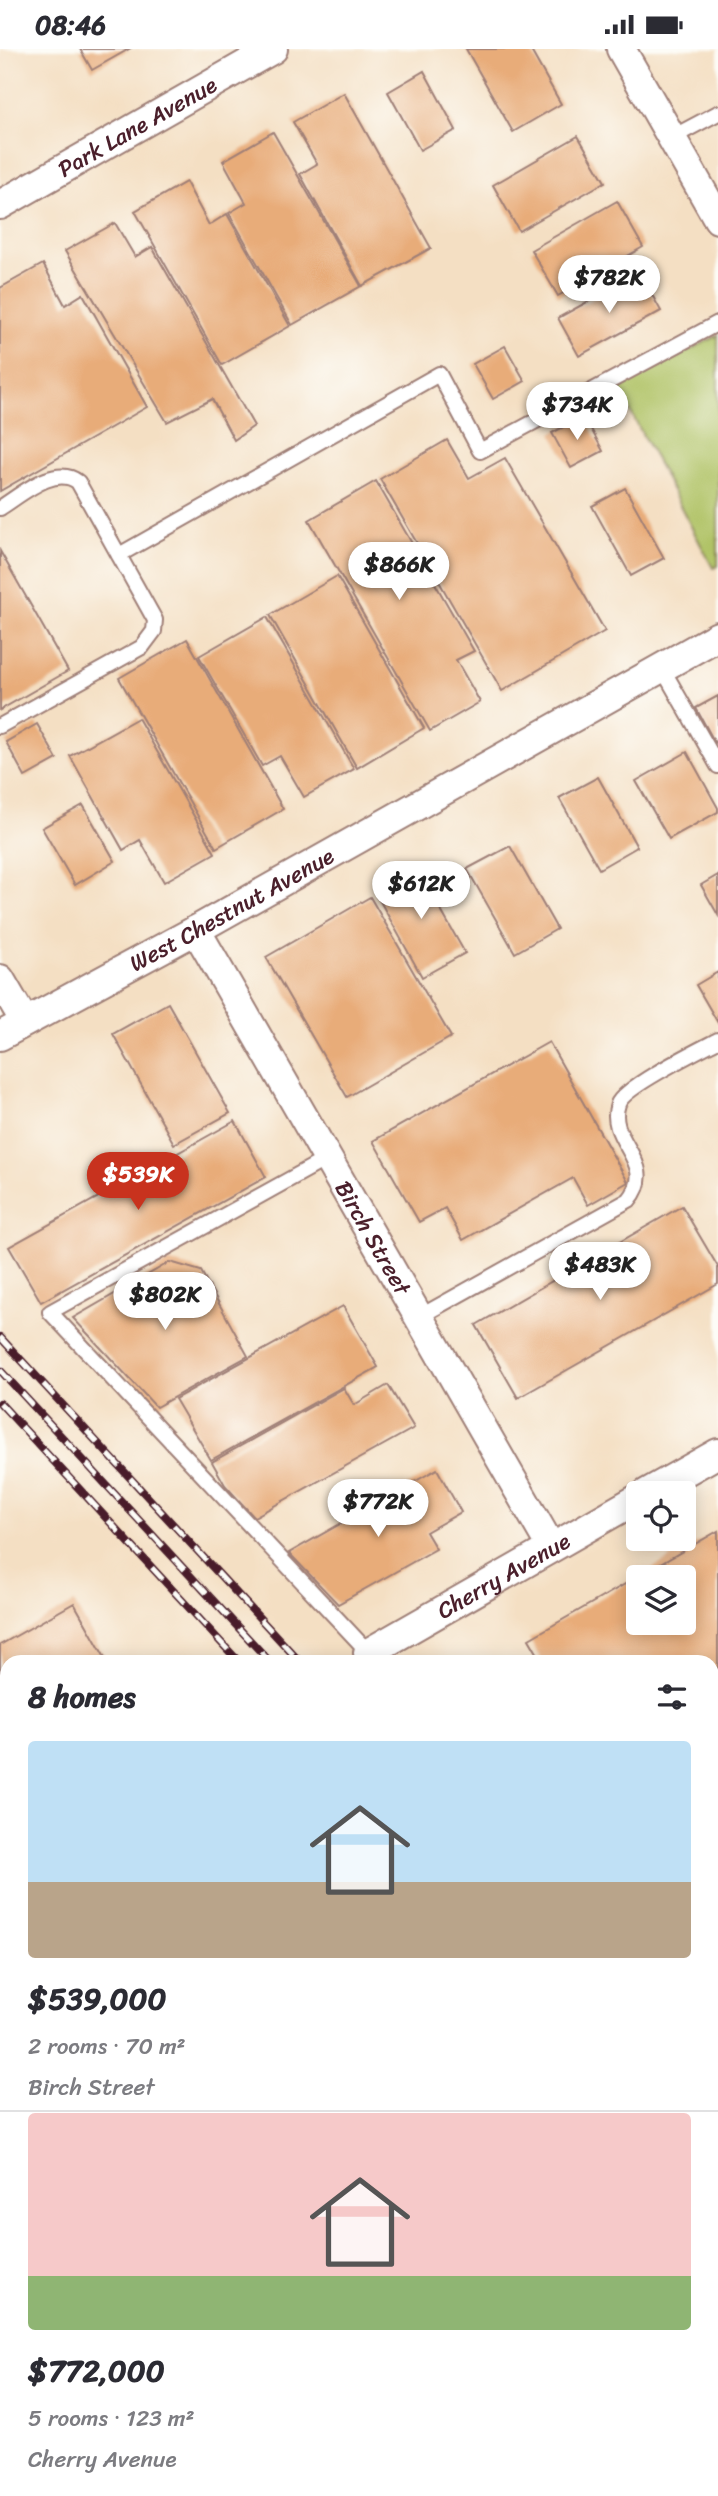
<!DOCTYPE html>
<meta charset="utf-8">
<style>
body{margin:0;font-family:Sriracha,sans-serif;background:#f7f7f7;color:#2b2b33;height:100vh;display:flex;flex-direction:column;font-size:26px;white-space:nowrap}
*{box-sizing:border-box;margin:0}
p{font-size:23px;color:#7c7c81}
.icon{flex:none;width:38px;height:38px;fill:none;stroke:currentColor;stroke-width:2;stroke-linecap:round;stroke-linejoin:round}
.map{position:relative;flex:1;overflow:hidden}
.drawer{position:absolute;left:0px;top:1606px;width:719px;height:842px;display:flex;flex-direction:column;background:#fff;border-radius:21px 21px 0 0;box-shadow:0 4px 18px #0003}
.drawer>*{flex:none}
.fabs{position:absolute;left:626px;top:1432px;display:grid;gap:14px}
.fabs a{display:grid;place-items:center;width:70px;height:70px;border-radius:7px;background:#fff;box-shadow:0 4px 18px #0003;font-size:35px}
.price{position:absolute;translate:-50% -60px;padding:0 16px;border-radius:24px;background:#fff;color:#222;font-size:23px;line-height:46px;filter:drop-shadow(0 2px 4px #0008)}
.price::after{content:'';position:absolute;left:50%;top:42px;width:21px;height:16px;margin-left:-10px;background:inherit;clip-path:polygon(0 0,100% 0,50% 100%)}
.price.selected{background:#c8321e;color:#fff}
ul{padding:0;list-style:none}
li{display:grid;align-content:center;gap:14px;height:371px;padding:0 28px}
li+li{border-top:2px solid #e1e1e2}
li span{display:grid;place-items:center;height:217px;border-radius:7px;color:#555}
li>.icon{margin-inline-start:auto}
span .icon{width:126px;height:126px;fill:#fffc;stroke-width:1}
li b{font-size:30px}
h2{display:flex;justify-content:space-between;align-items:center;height:84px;padding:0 28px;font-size:30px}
.status{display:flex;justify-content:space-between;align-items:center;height:49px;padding:0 35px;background:#fff;direction:ltr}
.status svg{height:19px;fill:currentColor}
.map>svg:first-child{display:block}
.green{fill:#b0c366;stroke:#7d7148;stroke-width:2}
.building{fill:#e8ac79;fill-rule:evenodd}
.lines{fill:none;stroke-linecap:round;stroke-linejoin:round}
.lane-casing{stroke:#9f7f77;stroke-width:18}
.street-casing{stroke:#9f7f77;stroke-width:32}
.secondary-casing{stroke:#9f7f77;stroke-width:42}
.lane{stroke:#fff;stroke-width:14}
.street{stroke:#fff;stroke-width:28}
.secondary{stroke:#fff;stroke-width:38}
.rail-casing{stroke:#4a1f2b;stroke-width:8}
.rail{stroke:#fdfcf7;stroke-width:5;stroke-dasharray:16;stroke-linecap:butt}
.labels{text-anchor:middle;stroke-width:5;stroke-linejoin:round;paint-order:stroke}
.street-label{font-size:23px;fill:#4a1f2b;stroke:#fdfcf7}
</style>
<div class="status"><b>08:46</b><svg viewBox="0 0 49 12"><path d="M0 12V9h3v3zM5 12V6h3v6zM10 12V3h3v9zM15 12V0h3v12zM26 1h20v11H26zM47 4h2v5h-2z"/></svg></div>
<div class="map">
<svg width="718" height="2447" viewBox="0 0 718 2447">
<rect width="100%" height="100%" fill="#fdfcf7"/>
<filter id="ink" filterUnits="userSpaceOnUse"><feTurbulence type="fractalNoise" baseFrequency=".0143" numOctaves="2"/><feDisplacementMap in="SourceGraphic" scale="14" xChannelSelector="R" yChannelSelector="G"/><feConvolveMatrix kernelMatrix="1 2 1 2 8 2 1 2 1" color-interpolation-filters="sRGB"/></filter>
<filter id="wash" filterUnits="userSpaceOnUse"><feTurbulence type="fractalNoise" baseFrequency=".00686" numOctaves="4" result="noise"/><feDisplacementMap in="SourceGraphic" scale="28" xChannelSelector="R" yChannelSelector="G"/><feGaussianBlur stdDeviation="1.57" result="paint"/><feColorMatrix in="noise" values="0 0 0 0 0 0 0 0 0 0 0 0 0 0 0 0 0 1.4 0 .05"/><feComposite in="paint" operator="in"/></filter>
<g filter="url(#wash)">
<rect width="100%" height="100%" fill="#f4dfc3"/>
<!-- green -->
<path class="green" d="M718 286V517L713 519 618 339Z"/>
<g id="blocks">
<!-- building -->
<g class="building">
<path d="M80 0H129L92 21Z"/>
<path d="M466 0H530L561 55 513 83Z"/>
<path d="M424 22 456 81 420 101 388 43Z"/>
<path d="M344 44 431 199 362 237 300 125 317 115 293 73Z"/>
<path d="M273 83 361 237 292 276 229 164 246 154 223 112Z"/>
<path d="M578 87 605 133 519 182 493 136Z"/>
<path d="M186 133 209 176 227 165 290 277 222 316 135 162Z"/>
<path d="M617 152 643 198 558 247 531 201Z"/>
<path d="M115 174 135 208 152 198 254 377 234 391 212 350 167 373 65 202Z"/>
<path d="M43 215 65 256 83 245 147 358 0 442V239Z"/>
<path d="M640 224 661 262 579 307 558 269Z"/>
<path d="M505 297 525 332 493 350 473 315Z"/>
<path d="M584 367 603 402 571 419 552 384Z"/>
<path d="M447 391 469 429 505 409 605 582 502 642 380 430Z"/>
<path d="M376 432 474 602 456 611 480 653 430 682 309 471Z"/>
<path d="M625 439 664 509 631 527 592 457Z"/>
<path d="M0 502 68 622 0 661Z"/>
<path d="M337 527 424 679 357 719 270 566Z"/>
<path d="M267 568 354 720 304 748 280 707 262 717 199 607Z"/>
<path d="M187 590 283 760 216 799 119 629Z"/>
<path d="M718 647V692L715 694 696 659Z"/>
<path d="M138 669 215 804 164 833 140 791 123 801 70 707Z"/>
<path d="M37 675 57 710 25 728 6 693Z"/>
<path d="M687 703 718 759V763L669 790 636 732Z"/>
<path d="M598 728 637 798 599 820 559 749Z"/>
<path d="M83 756 115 812 75 836 42 779Z"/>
<path d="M510 797 557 880 515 904 467 820Z"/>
<path d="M429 816 440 836 430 842 465 904 422 928 376 845Z"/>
<path d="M718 826V866L701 836Z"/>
<path d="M370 848 451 988 347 1048 266 908Z"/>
<path d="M718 923V974L696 936Z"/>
<path d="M168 954 230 1064 174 1095 113 985Z"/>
<path d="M549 993 628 1133 588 1156 573 1129 463 1191 445 1159 419 1173 373 1092Z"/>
<path d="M235 1072 266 1128 41 1253 9 1198Z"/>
<path d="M682 1157 718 1218V1235L518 1349 476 1276Z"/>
<path d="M170 1213 201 1222 248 1307 156 1358 73 1269Z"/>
<path d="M343 1257 378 1318 211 1411 175 1350Z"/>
<path d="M388 1336 414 1379 254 1468 225 1436 212 1413 344 1339 354 1356Z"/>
<path d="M437 1420 461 1463 426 1483 436 1500 338 1555 289 1504Z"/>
<path d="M718 1482V1798L712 1787V1614H543L529 1590ZM639 1528H684V1573H639Z"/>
<path d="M74 1554 108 1614H7V1688L0 1692V1596Z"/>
<path d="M7 1976V2068L0 2072V1980Z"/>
</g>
</g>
</g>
<g filter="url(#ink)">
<use href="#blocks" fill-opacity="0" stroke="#9f7f77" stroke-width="2"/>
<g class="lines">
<!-- lane casing -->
<g class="lane-casing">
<g id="lane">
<path d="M671 89 718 64"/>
<path d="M0 459C21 446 55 415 78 433L155 571 154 582 142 598 0 677"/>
<path d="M119 506 439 325 480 402 718 274"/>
<path d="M662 619 718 717"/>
<path d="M328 1109 50 1263 372 1607"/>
<path d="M419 1268 629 1151C660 1114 605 1092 618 1055 624 1038 699 1001 718 991"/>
<path d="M0 1807 7 1803"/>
<path d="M712 1829 718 1825"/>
<path d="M0 1929 7 1926"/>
<path d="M0 2132 7 2124"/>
<path d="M0 2229 7 2239"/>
<path d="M712 2393 718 2390"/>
<path d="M138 2441 141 2447"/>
<path d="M619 2447 629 2441"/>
</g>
</g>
<!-- street casing -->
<g class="street-casing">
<g id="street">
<path d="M621 0 718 170"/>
<path id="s1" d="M0 156 273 0"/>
<path id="s2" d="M196 881 551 1498"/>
<path d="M0 930 25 973"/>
<path id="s3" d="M0 987 196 881 718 587"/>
<path d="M647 1444 718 1404"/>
<path id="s4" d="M368 1604 639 1449"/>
</g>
</g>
<!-- secondary casing -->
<g class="secondary-casing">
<g id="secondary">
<path d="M712 2193 718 2190"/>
<path d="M230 2447 242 2441"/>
</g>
</g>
<!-- lane -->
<use href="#lane" class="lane"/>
<!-- street -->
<use href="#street" class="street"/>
<!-- secondary -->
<use href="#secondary" class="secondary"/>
<!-- rail casing -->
<g class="rail-casing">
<g id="rail">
<path d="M0 1288 301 1614"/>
<path d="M0 1321 271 1614"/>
<path d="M0 1354 240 1614"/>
<path d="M712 2058 718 2065"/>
<path d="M712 2091 718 2097"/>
<path d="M712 2122 718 2129"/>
</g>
</g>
<!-- rail -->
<use href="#rail" class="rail"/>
</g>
</g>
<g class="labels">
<!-- street labels -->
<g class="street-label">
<text dy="8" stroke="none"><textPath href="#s1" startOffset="158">Park Lane Avenue</textPath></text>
<text dy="8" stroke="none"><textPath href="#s3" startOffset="264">West Chestnut Avenue</textPath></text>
<text dy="8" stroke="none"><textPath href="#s2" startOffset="355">Birch Street</textPath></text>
<text dy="8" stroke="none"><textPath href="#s4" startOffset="156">Cherry Avenue</textPath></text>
</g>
</g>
</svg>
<div class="fabs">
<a><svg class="icon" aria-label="locate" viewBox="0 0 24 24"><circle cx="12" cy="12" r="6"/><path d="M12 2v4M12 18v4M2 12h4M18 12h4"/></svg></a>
<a><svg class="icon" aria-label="layers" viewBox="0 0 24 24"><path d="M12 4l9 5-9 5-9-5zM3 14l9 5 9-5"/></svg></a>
</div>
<b class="price" style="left:609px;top:266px">$782K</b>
<b class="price" style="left:577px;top:393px">$734K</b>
<b class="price" style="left:399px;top:553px">$866K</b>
<b class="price" style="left:421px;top:872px">$612K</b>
<b class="price selected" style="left:138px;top:1163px">$539K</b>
<b class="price" style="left:600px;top:1253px">$483K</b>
<b class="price" style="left:165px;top:1283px">$802K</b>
<b class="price" style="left:378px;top:1490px">$772K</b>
<section class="drawer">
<h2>8 homes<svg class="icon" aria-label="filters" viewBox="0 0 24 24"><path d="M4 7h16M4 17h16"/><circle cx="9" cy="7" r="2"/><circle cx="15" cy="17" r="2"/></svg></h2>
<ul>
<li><span style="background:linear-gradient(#bfe0f5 65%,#b9a48a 0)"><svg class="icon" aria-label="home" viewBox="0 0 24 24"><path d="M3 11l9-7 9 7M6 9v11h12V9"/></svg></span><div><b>$539,000</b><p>2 rooms · 70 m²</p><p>Birch Street</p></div></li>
<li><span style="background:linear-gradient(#f6c9c9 75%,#8fb573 0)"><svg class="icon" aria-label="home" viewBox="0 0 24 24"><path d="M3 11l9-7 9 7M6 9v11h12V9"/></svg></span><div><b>$772,000</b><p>5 rooms · 123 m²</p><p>Cherry Avenue</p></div></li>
</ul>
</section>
</div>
